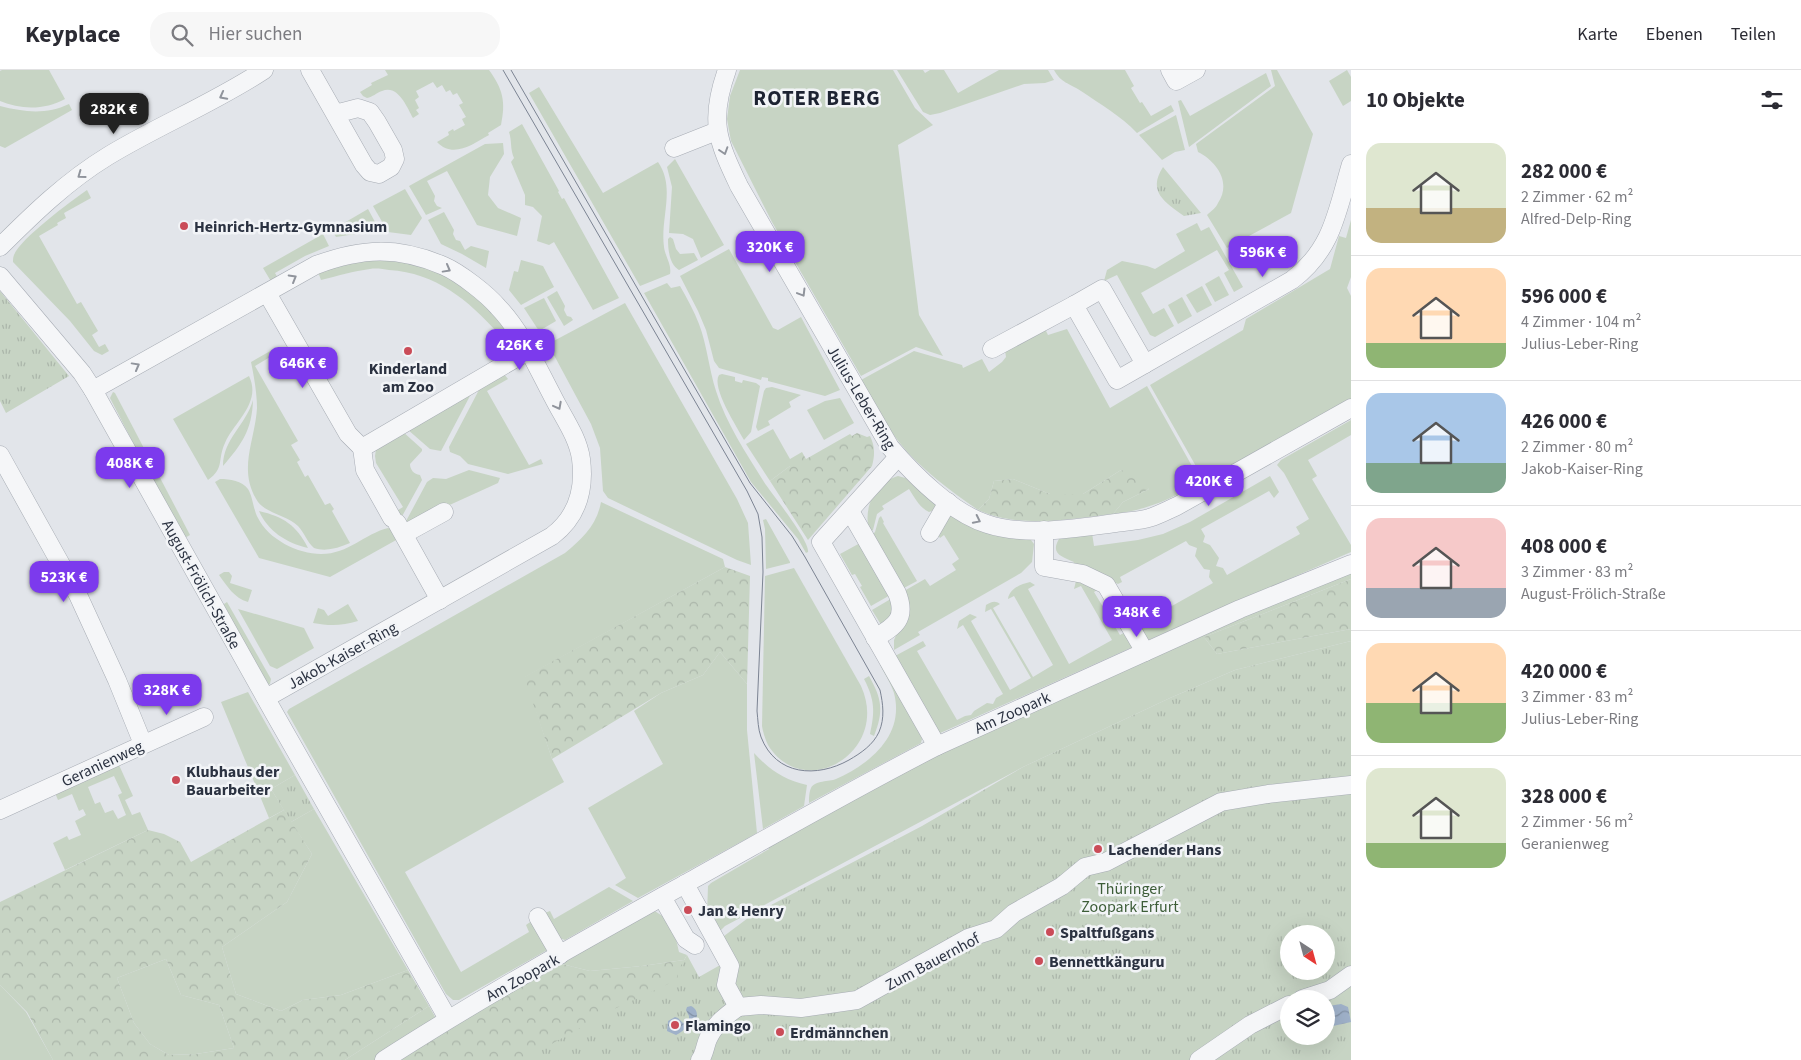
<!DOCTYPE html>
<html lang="de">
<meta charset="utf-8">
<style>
body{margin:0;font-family:"Source Sans 3",sans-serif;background:#f7f7f7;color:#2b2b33;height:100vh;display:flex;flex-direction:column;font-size:19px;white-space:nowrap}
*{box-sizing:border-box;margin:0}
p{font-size:16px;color:#7c7c81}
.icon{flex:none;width:28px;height:28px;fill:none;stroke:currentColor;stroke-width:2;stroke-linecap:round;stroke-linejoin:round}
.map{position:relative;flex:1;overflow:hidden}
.drawer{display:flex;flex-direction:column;background:#fff;width:450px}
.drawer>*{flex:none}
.needle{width:32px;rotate:144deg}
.controls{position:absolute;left:1280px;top:855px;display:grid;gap:10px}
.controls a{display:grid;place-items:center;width:55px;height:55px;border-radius:50%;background:#fff;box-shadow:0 5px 20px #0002;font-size:25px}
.price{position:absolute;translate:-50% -42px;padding:0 11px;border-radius:10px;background:#7c3aed;color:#fff;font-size:16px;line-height:32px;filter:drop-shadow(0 1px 2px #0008)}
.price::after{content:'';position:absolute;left:50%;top:30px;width:15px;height:11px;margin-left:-8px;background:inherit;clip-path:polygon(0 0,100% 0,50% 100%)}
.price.active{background:#222;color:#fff}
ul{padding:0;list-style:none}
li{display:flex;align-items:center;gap:15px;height:125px;padding:0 15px}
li+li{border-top:1px solid #e1e1e2}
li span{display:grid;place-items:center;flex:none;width:140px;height:100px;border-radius:15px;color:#555}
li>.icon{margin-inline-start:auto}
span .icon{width:60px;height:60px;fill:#fffc;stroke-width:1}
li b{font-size:21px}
h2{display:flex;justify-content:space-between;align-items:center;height:60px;padding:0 15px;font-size:21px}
header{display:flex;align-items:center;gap:30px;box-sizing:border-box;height:70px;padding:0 25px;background:#fff;border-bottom:1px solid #e1e1e2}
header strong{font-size:24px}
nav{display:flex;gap:28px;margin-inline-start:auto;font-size:18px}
.search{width:350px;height:45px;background:#f7f7f7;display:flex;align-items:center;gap:12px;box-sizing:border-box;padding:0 18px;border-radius:20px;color:#7c7c81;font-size:19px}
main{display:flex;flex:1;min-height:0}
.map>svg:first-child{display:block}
.green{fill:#c7d4c4;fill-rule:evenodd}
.forest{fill:url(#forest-crowns);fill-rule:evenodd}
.park{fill:url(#park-tufts);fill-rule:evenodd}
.water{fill:url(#water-waves)}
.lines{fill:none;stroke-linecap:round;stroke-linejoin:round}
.minor-casing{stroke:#a7acb4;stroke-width:19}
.minor{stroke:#f5f6f8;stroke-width:18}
.tram{stroke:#7c8493;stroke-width:1}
.oneway{stroke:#90949c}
.poi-dot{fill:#ca4c58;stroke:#f2f4f7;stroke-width:2}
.labels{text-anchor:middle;stroke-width:5;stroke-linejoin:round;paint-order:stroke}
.poi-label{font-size:16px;font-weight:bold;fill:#2b3241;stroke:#f2f4f7;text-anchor:start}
.street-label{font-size:16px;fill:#2b3241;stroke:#f2f4f7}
.park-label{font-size:16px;fill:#3d5d38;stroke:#f2f4f7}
.district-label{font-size:21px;font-weight:bold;letter-spacing:1px;fill:#1d2332;stroke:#f2f4f7}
</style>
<header>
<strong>Keyplace</strong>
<div class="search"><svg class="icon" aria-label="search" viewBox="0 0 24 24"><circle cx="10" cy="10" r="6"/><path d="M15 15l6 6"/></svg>Hier suchen</div>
<nav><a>Karte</a><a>Ebenen</a><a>Teilen</a></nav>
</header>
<main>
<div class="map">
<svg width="1351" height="990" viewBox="0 0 1351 990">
<defs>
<pattern id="forest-crowns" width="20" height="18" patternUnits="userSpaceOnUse" patternTransform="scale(1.25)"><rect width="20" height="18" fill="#c7d4c4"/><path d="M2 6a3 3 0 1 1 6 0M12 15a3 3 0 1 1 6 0" fill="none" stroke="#abb6aa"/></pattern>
<pattern id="park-tufts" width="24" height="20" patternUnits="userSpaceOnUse" patternTransform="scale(1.25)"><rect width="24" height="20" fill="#c7d4c4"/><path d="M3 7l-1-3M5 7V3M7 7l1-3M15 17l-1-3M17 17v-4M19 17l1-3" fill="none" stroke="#abb6aa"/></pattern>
<pattern id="water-waves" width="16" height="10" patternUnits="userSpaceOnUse" patternTransform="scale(1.25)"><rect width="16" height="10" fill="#9fb1c9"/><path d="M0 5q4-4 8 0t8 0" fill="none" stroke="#8291a5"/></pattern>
</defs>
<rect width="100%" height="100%" fill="#e2e5ea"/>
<!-- green -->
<g class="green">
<path d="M2 0H49L65 29C45 40 21 40 0 31V1Z"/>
<path d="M385 0H489C503 19 506 32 501 55L488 63 489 65C473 74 453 89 437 72L449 65 448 62 453 59 454 61 465 55 462 49 466 47 459 35 463 33 457 23 453 25 450 20 446 22 442 15 437 18 433 12 416 21 419 27 415 30 419 38 416 40 419 44 413 48C407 37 398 14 382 21 376 23 373 27 367 28L363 26 360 22 372 15 371 13 388 5Z"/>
<path d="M740 0H893L915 38 933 55 898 75 919 245 943 286 916 277 861 306 772 152 731 71 727 49 730 26Z"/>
<path d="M897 0H923L925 3 930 0H944L958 23 999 0H1048L1054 10 1045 13 1024 14 940 43 930 45 923 42Z"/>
<path d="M1054 0H1125L1134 16 1131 18 1140 33 1142 32 1151 46 1171 35 1174 41 1137 63C1121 46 1100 34 1081 21 1069 13 1061 13 1054 0Z"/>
<path d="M1271 0H1277L1313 64 1291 143 1227 178 1207 145C1211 141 1216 138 1218 133 1232 112 1216 91 1198 82L1196 74 1275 16Z"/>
<path d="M1347 0 1351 7V31L1343 36 1329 11Z"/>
<path d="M1266 3 1271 16 1189 77 1178 31 1181 30 1190 46Z"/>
<path d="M539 17 603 123 658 92C676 118 660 148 664 177 665 186 672 195 670 204L640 216 529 23Z"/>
<path d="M69 34 72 40 5 78 0 76V36C24 42 46 45 69 34Z"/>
<path d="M1176 45 1185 80 1175 82 1162 90 1139 65Z"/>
<path d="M522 54 559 121 558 122 562 129 564 128 619 228 593 240 554 172 549 175 537 171 542 146 533 137 525 135V125L511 92 514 88C510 79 512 71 509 62Z"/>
<path d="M503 73 504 84 490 107 488 125 498 138 521 148 517 166 477 155 447 101 427 111 435 126 434 131 437 136 442 138 426 145 409 116 485 74Z"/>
<path d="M675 89 724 175 701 188 693 169 683 164 669 163 672 117 667 97Z"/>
<path d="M405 119 422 148 411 165 388 162 373 136Z"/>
<path d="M87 120 91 128 64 143 66 148 57 153 58 155 39 166 77 234 81 232 98 261 92 265 99 277 105 274 109 281 102 285 94 281 70 251 13 192C13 190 13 187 14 185 21 168 70 132 87 120Z"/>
<path d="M368 139 381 163 368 162 336 167 332 160Z"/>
<path d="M444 142 454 160 453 164 456 170 460 171 465 180 471 176 489 181 486 198 462 184 441 174 428 150Z"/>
<path d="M1351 150V207L1347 218 1351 226V332L1206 414 1150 315 1243 260 1246 249 1330 199 1339 166 1346 168Z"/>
<path d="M1197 153 1201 161 1209 157 1243 217 1234 222 1224 203 1229 200 1217 180 1141 223 1153 244 1164 238 1174 256 1155 267 1150 265 1117 205 1104 211 1107 200 1122 191 1147 196 1155 199 1185 181 1176 164Z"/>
<path d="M323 164 329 176 305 186 275 203 279 210 272 213 263 198Z"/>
<path d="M670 167 673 169 676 179 680 184 694 183 698 190 679 200C669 194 668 179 668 169Z"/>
<path d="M729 179 773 258 778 260 801 247 840 320 825 326 768 311V308L762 307 761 310 719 298 714 291 706 260 698 241 680 206Z"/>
<path d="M378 188C390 190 402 190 413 193 453 202 482 227 506 258L498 263C468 230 436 203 389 200 383 199 376 198 370 199 354 201 337 206 321 210L318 202 347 192Z"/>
<path d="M521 190 543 196 554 217 521 235 509 220 514 201 518 202Z"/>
<path d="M1219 206 1229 225 1215 232 1205 214Z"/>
<path d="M667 213 671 218 680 216C687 228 694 241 699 254 707 275 709 299 716 321 726 353 746 383 764 412 772 424 810 471 808 482L806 483 798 469 751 412 644 223Z"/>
<path d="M1202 216 1212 235 1197 243 1186 225Z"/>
<path d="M557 221 565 236 564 240 567 246 571 247 573 250 564 256 547 227Z"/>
<path d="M1182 227 1192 246 1178 254 1168 235Z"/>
<path d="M544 228 556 251 539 261 524 238Z"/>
<path d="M625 233 737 429 748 453 751 495 737 490 608 428 603 421 600 378 591 354 548 274Z"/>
<path d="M1044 257 1048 265 1067 259 1110 338 1147 316 1201 412C1171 429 1148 440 1113 444L1123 432 1149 419 1121 400 1083 424H1050L1013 409 994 411 989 429 978 440C951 421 920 399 899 372 884 353 873 331 861 310L914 281 962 295 963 298 982 289 989 302 1002 292 1006 287 1005 280Z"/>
<path d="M272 280 275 284 255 296 298 371 291 375 300 390 297 392 305 407 308 405 325 435 330 433 334 439 332 441 350 473C338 478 326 482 314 478 307 472 304 462 298 456 288 446 266 443 258 432 237 400 255 372 257 338 257 323 254 307 251 292Z"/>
<path d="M504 304 508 309 487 321 529 395 541 389 543 394 508 404 468 394 460 386 450 382 449 377 480 318Z"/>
<path d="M722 304 735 307V311L742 313 743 310 756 313 760 316 751 362 744 370C737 357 711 317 719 305Z"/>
<path d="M249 306C262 333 234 352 225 373 217 390 225 398 208 410L173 349Z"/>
<path d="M772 317 801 325 789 332 791 337 768 351 770 355 758 361 756 357 764 321 766 318Z"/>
<path d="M113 322 115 323 147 384 141 388 110 328Z"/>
<path d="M471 324 441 381 430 379 407 359Z"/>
<path d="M840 328 854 353 824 370 807 340 825 331Z"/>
<path d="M253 330C252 360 242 374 223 396 223 369 246 355 253 330Z"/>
<path d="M1351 350V365L1308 390 1317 406 1312 409 1351 475V482L1146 571 1136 551 1141 544 1145 551 1213 513 1209 507 1210 500 1204 499 1195 486 1197 478 1189 475 1186 471 1120 507 1122 512 1118 514 1072 495 1074 492C1060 486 1049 483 1061 466L1092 463 1094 476 1138 470 1163 464 1190 452 1270 406 1279 422 1274 428 1269 421 1201 459 1205 466 1203 472 1210 475 1219 488 1216 496 1223 498 1227 505 1300 464 1296 457 1309 449 1284 403 1277 395 1281 390Z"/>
<path d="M773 359 790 389V396L770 411 746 374Z"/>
<path d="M402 361 422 379V381L410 394C410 400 414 404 420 405L422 410 400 450 395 442 403 437 376 393 375 386 376 379Z"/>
<path d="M469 400 500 408 498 413 410 453H405L427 412 433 408 446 409Z"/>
<path d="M157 402 190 465 183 469 150 405Z"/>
<path d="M898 406 909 409 939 432 934 440 929 442C919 437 915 428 909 419L882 436 884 439 877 444 873 460 870 462C862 440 874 413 898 406Z"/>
<path d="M220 409C230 409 242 411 248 419 253 427 253 439 258 448 268 469 298 484 321 484 349 484 364 464 388 458L392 459 398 469 330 507 259 488 215 412Z"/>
<path d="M601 432 723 489 725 497 525 607 552 689 564 712 405 802 461 902 529 862 526 855 533 850 549 879 459 930H453L446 924 287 642 289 639 565 483C582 469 597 455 601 432Z"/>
<path d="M259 441C284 447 296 455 308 478 286 473 268 461 259 441Z"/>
<path d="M946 444 1028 466 1034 474 1032 492 1021 503 918 562 920 565 894 580V570L897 563 909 539V532L904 521 925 509 930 516 956 500 952 494 959 489 944 465 940 468 938 465Z"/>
<path d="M881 446 884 452 883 453 917 511 902 519 872 465 875 462 879 448Z"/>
<path d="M766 449 790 492V493L766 499 765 459 763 450Z"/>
<path d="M862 472 892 524 871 536 860 517 862 516 855 504 852 505 840 484Z"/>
<path d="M794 498 861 616C891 682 804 733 768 675 765 669 763 662 762 656L765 506Z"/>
<path d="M1351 499V509L1204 567 1217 584 1351 559V571L1235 600 1170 628 1023 697 725 856 718 863 707 844 708 816 711 813 769 779 767 775 907 697Z"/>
<path d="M224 502H229L232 506 230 513 252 520 248 532C234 528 227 516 219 505Z"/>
<path d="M1076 511 1100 518 1094 522 1120 565 1127 561 1135 576 938 664 895 586 923 571 926 576 917 581 957 650 965 646 971 645 974 641 987 633 993 634 996 628 1003 624 963 555 957 559 959 551 970 544 977 547 971 551 1010 620 1031 608 991 539 985 542 986 535C991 532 995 530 1000 534L993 538 1033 607 1053 595 1014 526 1008 529C1009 519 1021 514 1030 512L1035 515 1028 519 1069 594 1112 570 1081 516 1074 519Z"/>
<path d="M894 527 898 537 885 553H880L872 540Z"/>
<path d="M227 532 271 609 270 614 268 615 221 536Z"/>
<path d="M348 534 358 551C342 556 329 556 313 553L318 538 324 540 328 546Z"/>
<path d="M238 539 304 558 314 578 277 599 270 596Z"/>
<path d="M720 582 747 614V660L757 763 638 828 615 815 626 808 588 738 663 694 634 641 661 623 703 605Z"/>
<path d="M883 593 921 661 922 669 921 673 809 733C809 729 809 722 811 718 815 710 829 712 836 709 870 694 905 665 894 623 891 614 885 604 880 595Z"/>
<path d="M869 606C882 629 884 641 874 666L870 664C875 642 875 630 864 609Z"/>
<path d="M248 622 295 705 271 719 284 740 269 748 221 632Z"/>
<path d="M754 683C770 700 784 710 807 715L804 736 763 759Z"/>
<path d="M119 695 133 726 125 730 132 745 140 742 148 760 65 800 53 773 67 766 69 770 81 765 75 751 86 745 83 739 79 741 72 724 58 730 55 723ZM114 706 122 723 118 725 126 745 118 749 113 740 105 743 100 732 95 734 88 717Z"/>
<path d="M314 739 408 900 341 925 303 930 281 941 236 924 222 877 287 832 312 784 291 752Z"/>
<path d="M609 817 633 831 565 870 559 868 545 843 550 841 554 849Z"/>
<path d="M653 840 664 847 675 865 679 882 687 885 684 890 642 896 590 901 558 893Z"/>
<path d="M166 889 181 925 219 935 234 978 196 984 169 985 150 974 134 953 117 908Z"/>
<path d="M0 915 26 942 53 990H0Z"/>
<path d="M429 936 442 959 398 990H345Z"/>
</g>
<!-- forest -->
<g class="forest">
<path d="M857 363 867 367 870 366C875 376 875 385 872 396L808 470 770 411 790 396V389L802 382 806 389 850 364 852 366Z"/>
<path d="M1121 400 1138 407 1149 419 1123 432 1113 444C1070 449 1020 459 978 440L989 429 994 411 1013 409 1050 424H1083Z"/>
<path d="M725 497 750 506 747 614 720 582 703 605 661 623 552 689 524 607Z"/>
<path d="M1351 509V559L1217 584 1204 567Z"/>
<path d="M284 740 312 784 287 832 222 877 236 924 281 941 303 930 341 925 408 900 429 936 345 990H53L27 942 0 915V832L148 760 164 764 180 772 191 792ZM166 889 181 925 219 935 234 978 196 984 169 985 150 974 134 953 117 908Z"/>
<path d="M684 890 704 925 648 990H398L558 893 590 901 642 896Z"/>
</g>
<!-- park -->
<g class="park">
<path d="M1163 97 1201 143 1184 146C1165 132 1147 122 1163 97Z"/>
<path d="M0 221 69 306 6 343 0 331Z"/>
<path d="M1351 571V990H523L614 939 677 910 679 899 687 885 699 907 722 894 712 875 752 845 922 756 1023 697 1170 628 1235 600ZM1289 864H1326V901H1289ZM1289 929H1326V966H1289Z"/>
<path d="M295 705 314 739 291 752 271 719Z"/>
</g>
<!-- water -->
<g class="water">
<path d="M1341 934 1348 937 1351 952 1333 956 1326 955V938L1329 936Z"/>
<path d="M691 936C697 939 698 944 696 950 688 955 684 961 676 965L667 961 668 951 675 947 678 948 683 953 689 949V946L686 940 687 937Z"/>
</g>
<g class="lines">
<!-- minor casing -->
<g class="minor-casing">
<g id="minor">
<path d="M310 0 364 95 370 102 379 104 391 97 395 89 393 80 377 52 370 42 358 38 335 44"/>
<path d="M727 0C709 50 717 70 739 116L890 377C914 405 952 443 987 454 1026 467 1076 458 1116 453 1126 451 1139 451 1149 448 1159 445 1168 440 1177 436L1351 338"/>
<path d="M1170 0 1176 11 1196 0"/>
<path d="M674 78 717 61"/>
<path d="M0 177C33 144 67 111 108 86 159 55 214 33 264 0"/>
<path d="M0 206 82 303 93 320 274 643 448 949"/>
<path d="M1102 219 1145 294 1117 310 1074 235Z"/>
<path d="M267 223 348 364 362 378"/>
<path d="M992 279 1074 235"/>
<path d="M1145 294 1292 210C1333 179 1337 141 1351 94"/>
<path d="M93 320 316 195C362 178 397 176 444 196 460 203 487 224 498 237 522 262 537 297 553 327 563 347 578 367 581 389 585 420 577 447 552 466L266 628"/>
<path d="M362 378 528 281"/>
<path d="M362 378 365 400 392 448"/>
<path d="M0 385 78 525 117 610 143 674"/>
<path d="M898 387 821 472 937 676"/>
<path d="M850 441 897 523C907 548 896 556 875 568"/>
<path d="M397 453 440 530"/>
<path d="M1044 460V497L1083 504 1106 515 1145 582"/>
<path d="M930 463 948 432"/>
<path d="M404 464 444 442"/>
<path d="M0 740 204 647"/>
<path d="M685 814 730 896 726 915 738 937 761 935 801 938 857 930 968 868 996 859 1014 843 1062 816 1085 797 1106 792 1221 732 1268 724 1351 715"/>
<path d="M662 827 686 869 695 875"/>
<path d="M538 847 560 885"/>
<path d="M1302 929 1330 920 1351 905"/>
<path d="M384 990C485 925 590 867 694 809 775 764 855 718 937 676L1240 539 1351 494"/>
<path d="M700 990C705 984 705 974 709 967 715 954 727 945 738 937"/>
<path d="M1199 990 1250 955 1289 935"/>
</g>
</g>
<!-- minor -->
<use href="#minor" class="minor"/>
<!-- tram -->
<path class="tram" d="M503 0 747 421 758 444 762 467 763 502 757 641C758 650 758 659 761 667 776 706 817 708 849 690 861 683 873 675 879 662 885 648 883 634 880 620L805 487 792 466 750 413 511 0"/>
</g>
<!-- one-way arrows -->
<defs><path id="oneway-chevron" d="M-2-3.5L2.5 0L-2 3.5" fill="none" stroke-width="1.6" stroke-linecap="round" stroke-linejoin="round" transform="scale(1.25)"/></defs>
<g class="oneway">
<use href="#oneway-chevron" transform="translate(223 26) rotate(152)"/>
<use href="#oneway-chevron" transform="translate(724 81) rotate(72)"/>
<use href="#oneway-chevron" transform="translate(81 105) rotate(144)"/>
<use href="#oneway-chevron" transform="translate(447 199) rotate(29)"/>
<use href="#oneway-chevron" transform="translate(293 208) rotate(-30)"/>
<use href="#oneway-chevron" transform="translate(802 223) rotate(59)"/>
<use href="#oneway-chevron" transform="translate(136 296) rotate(-29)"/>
<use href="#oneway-chevron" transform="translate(558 336) rotate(62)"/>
<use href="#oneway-chevron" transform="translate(977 450) rotate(26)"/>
</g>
<!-- markers -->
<g class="poi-dot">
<circle cx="184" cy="156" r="5"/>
<circle cx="408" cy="281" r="5"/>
<circle cx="176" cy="710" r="5"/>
<circle cx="1098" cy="779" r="5"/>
<circle cx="688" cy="840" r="5"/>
<circle cx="1050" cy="862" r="5"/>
<circle cx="1039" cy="891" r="5"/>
<circle cx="675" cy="955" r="5"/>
<circle cx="780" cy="962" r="5"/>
</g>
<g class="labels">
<!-- poi labels -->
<g class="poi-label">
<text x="194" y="162">Heinrich-Hertz-Gymnasium</text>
<text x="408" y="304" text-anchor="middle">Kinderland<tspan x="408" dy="18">am Zoo</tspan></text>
<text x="186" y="707">Klubhaus der<tspan x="186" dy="18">Bauarbeiter</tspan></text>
<text x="1108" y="785">Lachender Hans</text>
<text x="698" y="846">Jan &amp; Henry</text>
<text x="1060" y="868">Spaltfußgans</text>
<text x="1049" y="897">Bennettkänguru</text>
<text x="685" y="961">Flamingo</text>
<text x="790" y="968">Erdmännchen</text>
</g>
<!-- street labels -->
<g class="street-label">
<text transform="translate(862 327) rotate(59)" y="6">Julius-Leber-Ring</text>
<text transform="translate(202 514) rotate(61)" y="6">August-Frölich-Straße</text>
<text transform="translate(342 585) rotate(-29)" y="6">Jakob-Kaiser-Ring</text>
<text transform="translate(1012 642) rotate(-24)" y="6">Am Zoopark</text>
<text transform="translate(102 693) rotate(-25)" y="6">Geranienweg</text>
<text transform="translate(932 891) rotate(-28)" y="6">Zum Bauernhof</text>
<text transform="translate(522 907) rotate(-29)" y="6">Am Zoopark</text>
</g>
<!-- park labels -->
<g class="park-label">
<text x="1130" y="824">Thüringer<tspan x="1130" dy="18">Zoopark Erfurt</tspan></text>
</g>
<!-- district labels -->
<g class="district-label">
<text x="817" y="35">ROTER BERG</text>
</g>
</g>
</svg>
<div class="controls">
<a><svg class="needle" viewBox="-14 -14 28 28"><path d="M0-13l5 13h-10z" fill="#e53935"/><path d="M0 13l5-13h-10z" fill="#7c7c81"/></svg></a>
<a><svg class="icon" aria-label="layers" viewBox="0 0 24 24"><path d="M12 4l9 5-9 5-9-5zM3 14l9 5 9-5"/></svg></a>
</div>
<b class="price active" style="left:114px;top:65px">282K €</b>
<b class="price" style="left:770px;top:203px">320K €</b>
<b class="price" style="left:1263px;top:208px">596K €</b>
<b class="price" style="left:520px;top:301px">426K €</b>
<b class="price" style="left:303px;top:319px">646K €</b>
<b class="price" style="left:130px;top:419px">408K €</b>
<b class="price" style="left:1209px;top:437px">420K €</b>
<b class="price" style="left:64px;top:533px">523K €</b>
<b class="price" style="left:1137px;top:568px">348K €</b>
<b class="price" style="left:167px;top:646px">328K €</b>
</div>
<section class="drawer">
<h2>10 Objekte<svg class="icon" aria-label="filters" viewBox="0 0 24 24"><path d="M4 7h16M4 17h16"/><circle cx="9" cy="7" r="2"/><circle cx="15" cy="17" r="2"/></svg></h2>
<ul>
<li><span style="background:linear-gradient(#dfe7d0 65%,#c2b280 0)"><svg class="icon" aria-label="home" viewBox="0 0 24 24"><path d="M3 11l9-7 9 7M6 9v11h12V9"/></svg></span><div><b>282 000 €</b><p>2 Zimmer · 62 m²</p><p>Alfred-Delp-Ring</p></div></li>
<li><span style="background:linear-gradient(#ffd9b3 75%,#8fb573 0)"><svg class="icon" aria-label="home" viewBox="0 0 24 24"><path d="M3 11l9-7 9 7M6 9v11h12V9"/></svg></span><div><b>596 000 €</b><p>4 Zimmer · 104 m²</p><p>Julius-Leber-Ring</p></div></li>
<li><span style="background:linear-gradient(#a9c7e8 70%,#7fa58c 0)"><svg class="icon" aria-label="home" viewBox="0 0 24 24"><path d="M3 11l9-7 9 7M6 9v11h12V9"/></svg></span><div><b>426 000 €</b><p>2 Zimmer · 80 m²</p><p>Jakob-Kaiser-Ring</p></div></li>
<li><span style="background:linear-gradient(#f6c9c9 70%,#9aa5b1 0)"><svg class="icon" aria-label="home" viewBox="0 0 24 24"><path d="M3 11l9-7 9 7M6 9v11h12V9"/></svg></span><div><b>408 000 €</b><p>3 Zimmer · 83 m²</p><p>August-Frölich-Straße</p></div></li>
<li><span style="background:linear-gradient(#ffd9b3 60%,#8fb573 0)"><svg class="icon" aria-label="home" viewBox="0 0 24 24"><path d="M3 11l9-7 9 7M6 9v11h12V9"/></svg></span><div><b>420 000 €</b><p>3 Zimmer · 83 m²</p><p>Julius-Leber-Ring</p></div></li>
<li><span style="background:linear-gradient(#dfe7d0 75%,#8fb573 0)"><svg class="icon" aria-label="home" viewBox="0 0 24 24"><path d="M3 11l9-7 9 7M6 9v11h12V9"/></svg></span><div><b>328 000 €</b><p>2 Zimmer · 56 m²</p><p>Geranienweg</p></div></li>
</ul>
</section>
</main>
